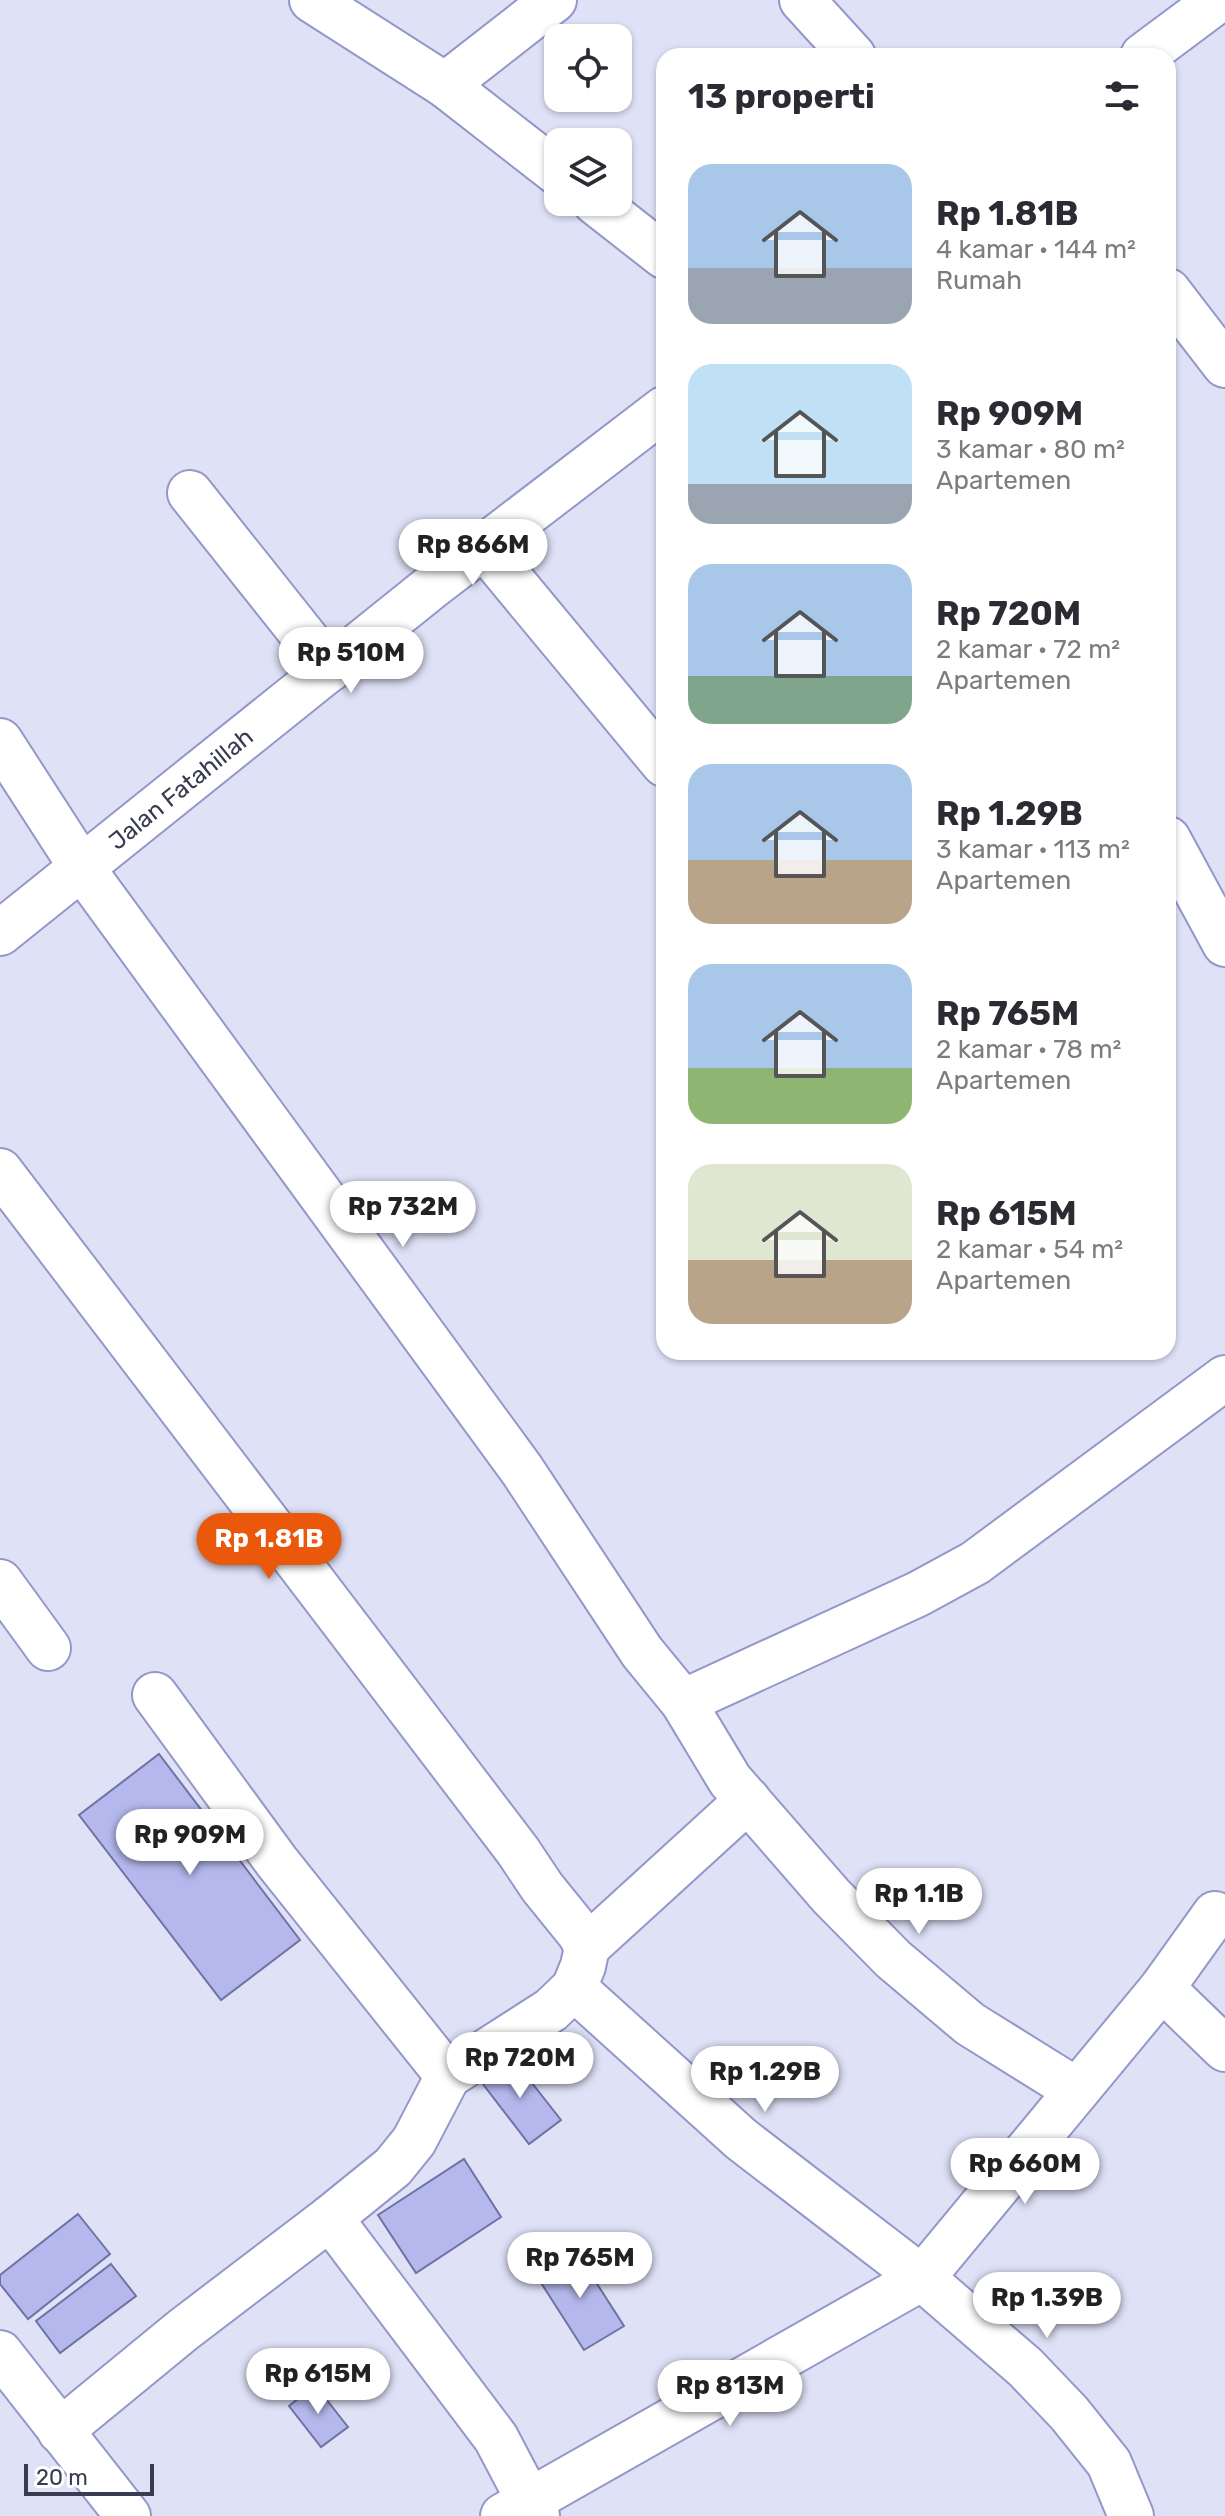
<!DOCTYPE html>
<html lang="id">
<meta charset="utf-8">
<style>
body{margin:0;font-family:Rubik,sans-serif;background:#f2f2f3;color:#2b2b33;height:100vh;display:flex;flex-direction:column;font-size:30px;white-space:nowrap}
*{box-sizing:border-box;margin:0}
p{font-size:26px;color:#7c7c81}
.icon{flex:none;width:44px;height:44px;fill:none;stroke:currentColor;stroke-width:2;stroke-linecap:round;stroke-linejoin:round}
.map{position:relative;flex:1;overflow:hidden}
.panel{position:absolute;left:656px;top:48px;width:520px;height:1312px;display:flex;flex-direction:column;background:#fff;border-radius:24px;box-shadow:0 2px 6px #0004}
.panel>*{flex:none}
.controls{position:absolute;left:544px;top:24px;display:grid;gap:16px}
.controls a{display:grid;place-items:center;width:88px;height:88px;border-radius:16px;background:#fff;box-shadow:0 2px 6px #0004;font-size:40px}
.scale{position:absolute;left:24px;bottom:20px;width:130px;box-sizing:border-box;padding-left:8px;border:4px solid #393b50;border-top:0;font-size:22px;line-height:28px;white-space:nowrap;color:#393b50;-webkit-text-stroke:6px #fff;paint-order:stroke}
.price{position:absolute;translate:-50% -68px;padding:0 18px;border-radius:28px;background:#fff;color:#222;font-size:26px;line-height:52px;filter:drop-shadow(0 2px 4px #0008)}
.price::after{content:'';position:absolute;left:50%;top:48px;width:24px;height:18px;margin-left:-12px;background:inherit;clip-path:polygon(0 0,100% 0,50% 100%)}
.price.selected{background:#ea580c;color:#fff}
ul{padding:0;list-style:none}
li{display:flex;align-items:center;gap:24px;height:200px;padding:0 32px}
li span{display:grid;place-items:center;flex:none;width:224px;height:160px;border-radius:24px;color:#555}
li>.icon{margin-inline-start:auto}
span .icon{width:96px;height:96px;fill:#fffc;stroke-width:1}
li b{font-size:34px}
h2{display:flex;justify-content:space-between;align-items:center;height:96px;padding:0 32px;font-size:34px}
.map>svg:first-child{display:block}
.building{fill:#b4b8ec;stroke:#6f72a2;stroke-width:2}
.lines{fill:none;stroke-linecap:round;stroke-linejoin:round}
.minor-casing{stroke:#9397c9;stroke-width:48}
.minor{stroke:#fff;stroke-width:44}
.labels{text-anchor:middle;stroke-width:8;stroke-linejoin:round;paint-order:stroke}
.street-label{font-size:24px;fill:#393b50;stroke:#fff}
</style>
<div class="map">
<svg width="1225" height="2516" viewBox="0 0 1225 2516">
<rect width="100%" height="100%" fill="#dfe1f7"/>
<!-- building -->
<g class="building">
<path d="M159 1754 300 1940 221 2000 79 1815Z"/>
<path d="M510 2055 561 2120 529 2144 479 2079Z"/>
<path d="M464 2159 501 2217 416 2273 378 2215Z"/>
<path d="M78 2214 110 2254 28 2319 0 2284V2275Z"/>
<path d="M576 2251 624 2326 584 2350 536 2275Z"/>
<path d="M111 2264 136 2296 60 2353 36 2321Z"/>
<path d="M315 2385 348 2427 321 2447 289 2406Z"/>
</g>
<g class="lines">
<!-- minor casing -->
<g class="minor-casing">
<g id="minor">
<path d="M312 0 445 85 558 173"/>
<path d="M802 0 853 56"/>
<path d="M1143 56 1218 0"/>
<path d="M445 85 554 0"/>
<path d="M595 202 664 256"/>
<path d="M1168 291 1225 365"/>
<path d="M190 493 330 669"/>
<path d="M484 547 664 764"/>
<path d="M0 741 82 868 522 1470 642 1652 683 1702 730 1780 831 1896 893 1959 970 2024 1076 2090"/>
<path d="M1168 839 1225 944"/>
<path d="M0 933 430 588 664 409"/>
<path d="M0 1171 518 1851 542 1887 580 1934 587 1947 583 1966 574 1988 551 2010 448 2076 414 2141 393 2167 330 2218 183 2330 60 2431"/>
<path d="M0 1582 48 1648"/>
<path d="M155 1695 277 1862 448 2076"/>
<path d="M683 1702 918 1594 975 1563 1225 1378"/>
<path d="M587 1947 748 1800"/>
<path d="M574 1988 741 2139 922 2278 1025 2367 1069 2413 1109 2463 1131 2516"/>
<path d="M1162 1988 1215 1914"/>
<path d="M330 2218 496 2438 537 2516"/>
<path d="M0 2353 128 2516"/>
<path d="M503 2516 922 2278 1162 1988 1225 2049"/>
</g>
</g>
<!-- minor -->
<use href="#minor" class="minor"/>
</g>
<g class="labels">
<!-- street labels -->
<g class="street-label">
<text transform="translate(181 789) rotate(-39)" y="8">Jalan Fatahillah</text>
</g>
</g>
</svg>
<div class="controls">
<a><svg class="icon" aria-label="locate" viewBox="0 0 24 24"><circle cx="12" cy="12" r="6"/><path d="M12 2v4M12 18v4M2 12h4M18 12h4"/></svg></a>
<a><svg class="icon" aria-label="layers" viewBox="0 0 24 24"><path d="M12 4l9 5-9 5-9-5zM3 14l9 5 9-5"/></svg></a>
</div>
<div class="scale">20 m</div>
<b class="price" style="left:473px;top:587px">Rp 866M</b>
<b class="price" style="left:351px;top:695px">Rp 510M</b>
<b class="price" style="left:403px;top:1249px">Rp 732M</b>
<b class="price selected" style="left:269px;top:1581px">Rp 1.81B</b>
<b class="price" style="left:190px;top:1877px">Rp 909M</b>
<b class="price" style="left:919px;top:1936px">Rp 1.1B</b>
<b class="price" style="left:520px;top:2100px">Rp 720M</b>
<b class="price" style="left:765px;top:2114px">Rp 1.29B</b>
<b class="price" style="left:1025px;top:2206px">Rp 660M</b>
<b class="price" style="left:580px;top:2300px">Rp 765M</b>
<b class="price" style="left:1047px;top:2340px">Rp 1.39B</b>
<b class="price" style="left:318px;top:2416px">Rp 615M</b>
<b class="price" style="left:730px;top:2428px">Rp 813M</b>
<section class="panel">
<h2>13 properti<svg class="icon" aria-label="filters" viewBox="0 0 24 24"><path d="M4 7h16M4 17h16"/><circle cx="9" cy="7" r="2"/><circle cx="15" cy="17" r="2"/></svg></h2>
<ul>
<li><span style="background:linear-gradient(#a9c7e8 65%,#9aa5b1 0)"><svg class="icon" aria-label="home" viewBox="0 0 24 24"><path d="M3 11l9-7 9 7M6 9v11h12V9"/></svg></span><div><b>Rp 1.81B</b><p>4 kamar · 144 m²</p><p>Rumah</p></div></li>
<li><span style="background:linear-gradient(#bfe0f5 75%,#9aa5b1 0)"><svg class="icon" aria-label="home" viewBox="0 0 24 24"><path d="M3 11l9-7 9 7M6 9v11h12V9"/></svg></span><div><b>Rp 909M</b><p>3 kamar · 80 m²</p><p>Apartemen</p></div></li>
<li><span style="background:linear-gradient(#a9c7e8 70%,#7fa58c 0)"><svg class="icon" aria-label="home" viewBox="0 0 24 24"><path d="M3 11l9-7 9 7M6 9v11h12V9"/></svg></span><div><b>Rp 720M</b><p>2 kamar · 72 m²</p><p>Apartemen</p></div></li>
<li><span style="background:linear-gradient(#a9c7e8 60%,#b9a48a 0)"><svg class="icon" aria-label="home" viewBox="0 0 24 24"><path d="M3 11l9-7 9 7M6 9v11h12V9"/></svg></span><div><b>Rp 1.29B</b><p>3 kamar · 113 m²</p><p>Apartemen</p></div></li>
<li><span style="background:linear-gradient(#a9c7e8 65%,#8fb573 0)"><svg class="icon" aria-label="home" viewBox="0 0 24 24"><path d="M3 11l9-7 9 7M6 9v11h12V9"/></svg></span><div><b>Rp 765M</b><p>2 kamar · 78 m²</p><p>Apartemen</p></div></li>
<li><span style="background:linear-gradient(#dfe7d0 60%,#b9a48a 0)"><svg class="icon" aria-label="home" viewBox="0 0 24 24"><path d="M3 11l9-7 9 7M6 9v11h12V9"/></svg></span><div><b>Rp 615M</b><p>2 kamar · 54 m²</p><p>Apartemen</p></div></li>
</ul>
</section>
</div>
